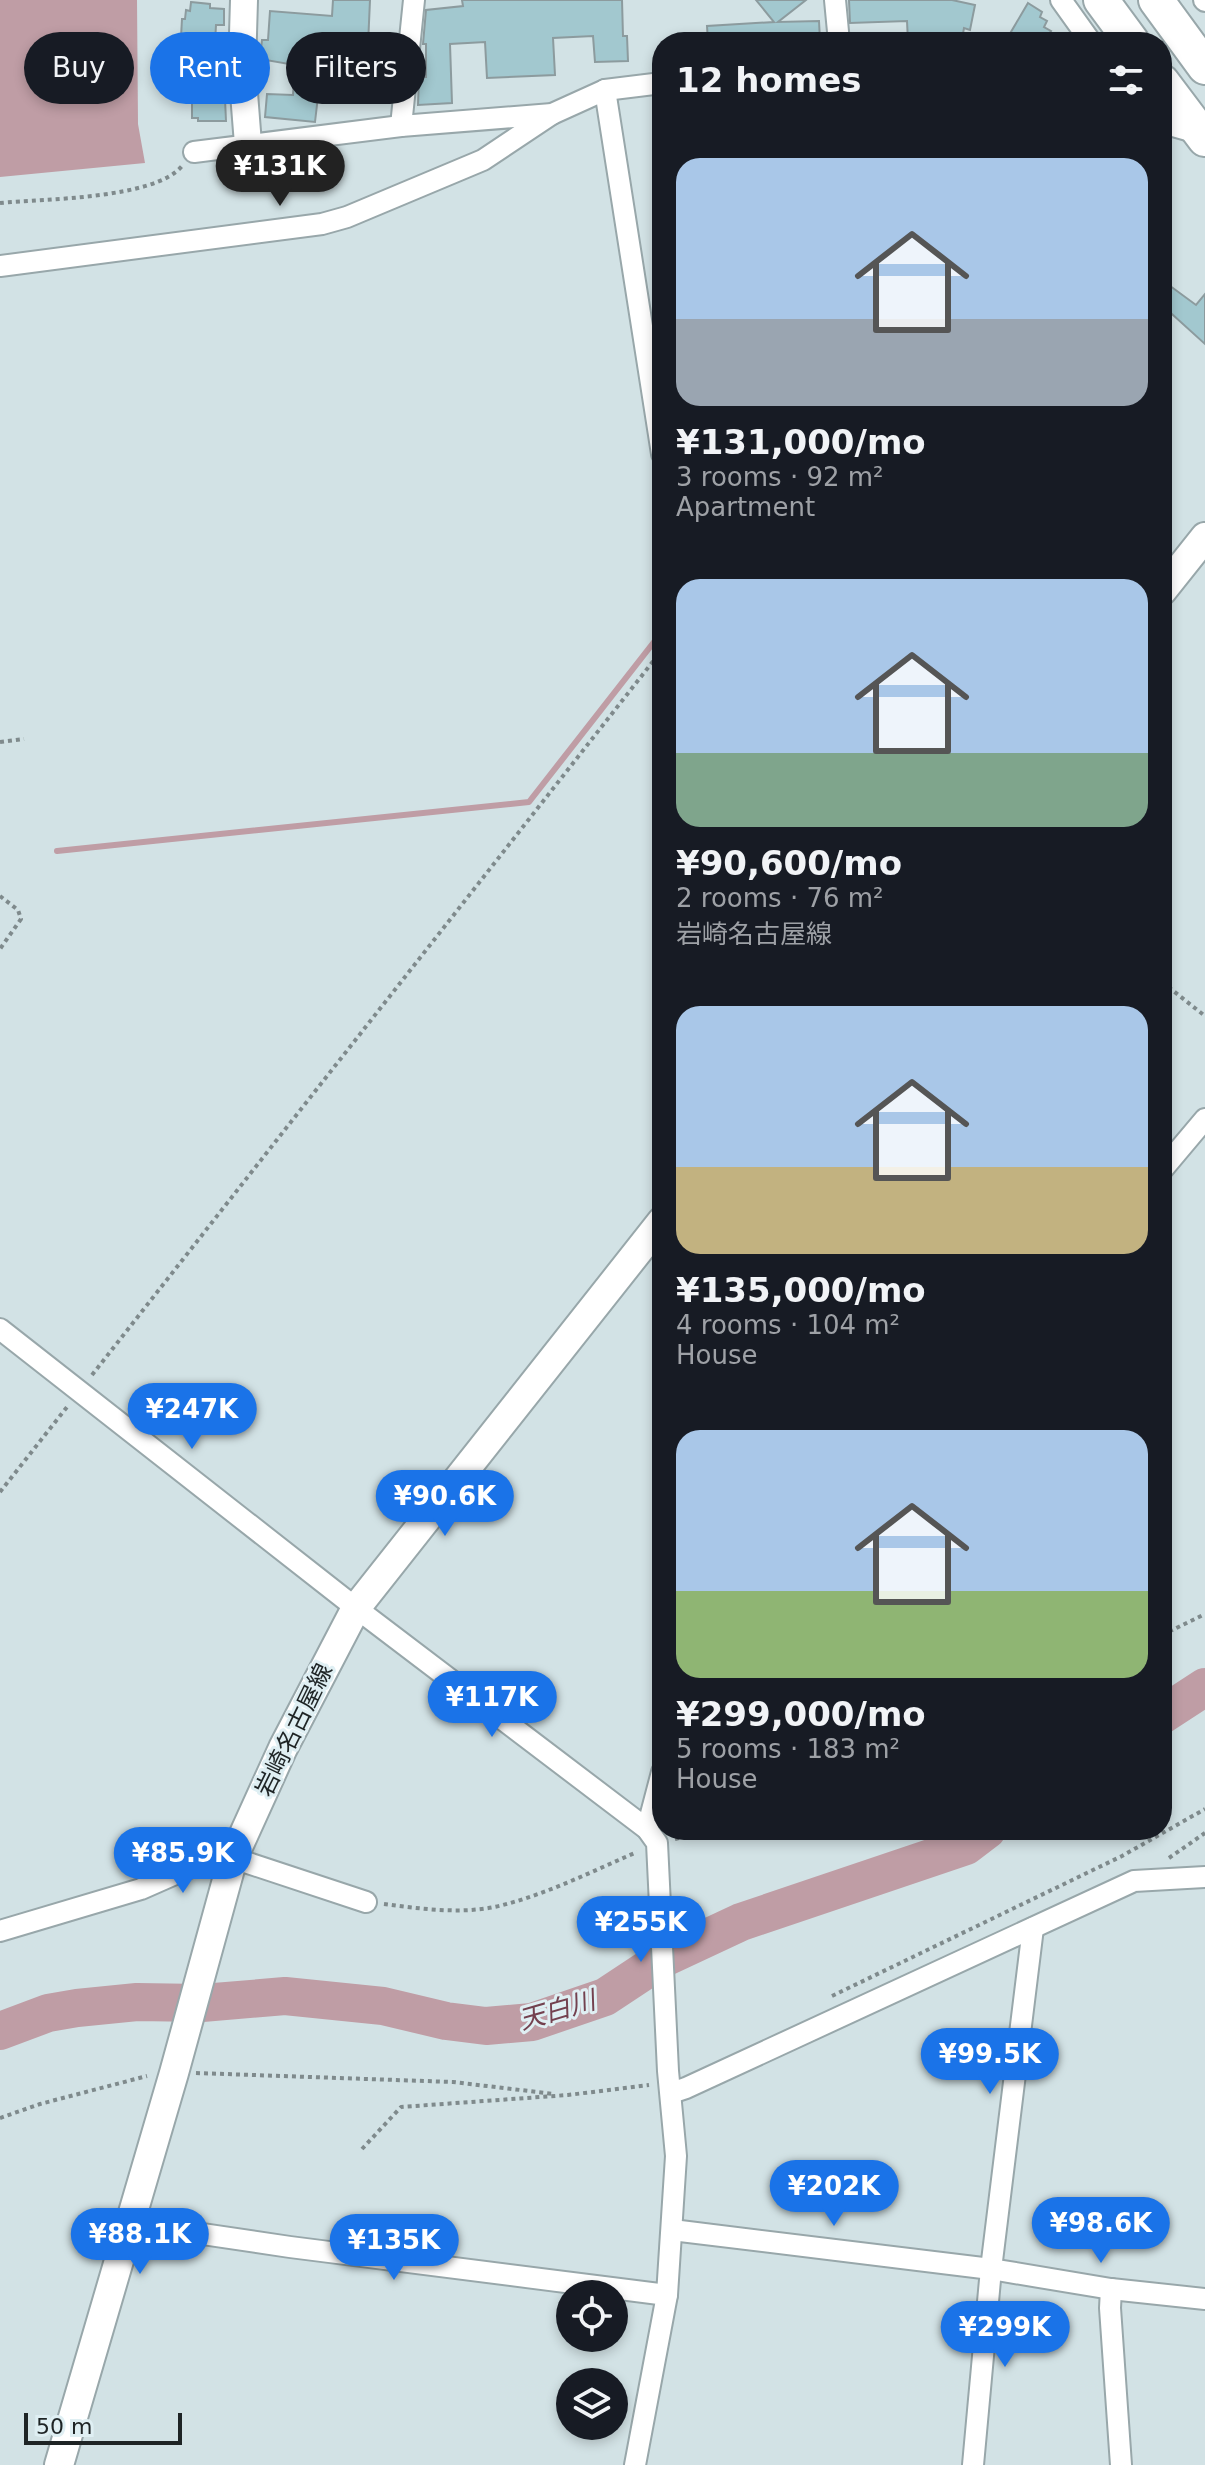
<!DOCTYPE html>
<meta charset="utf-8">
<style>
body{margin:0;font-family:"DejaVu Sans","Noto Sans JP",sans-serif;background:#20242c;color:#f1f3f6;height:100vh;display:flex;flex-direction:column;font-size:30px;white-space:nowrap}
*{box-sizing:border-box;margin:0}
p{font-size:26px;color:#9ea1a6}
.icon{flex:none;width:44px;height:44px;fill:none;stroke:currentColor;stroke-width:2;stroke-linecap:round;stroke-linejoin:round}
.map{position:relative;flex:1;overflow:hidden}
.details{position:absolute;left:652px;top:32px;width:520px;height:1808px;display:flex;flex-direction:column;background:#171b24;border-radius:32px;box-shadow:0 4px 12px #0003}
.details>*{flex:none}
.top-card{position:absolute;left:24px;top:32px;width:508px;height:72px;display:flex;gap:16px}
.controls{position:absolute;left:556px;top:2280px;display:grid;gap:16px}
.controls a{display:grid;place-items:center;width:72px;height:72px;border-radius:50%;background:#171b24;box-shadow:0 4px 12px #0003;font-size:40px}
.scale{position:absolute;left:24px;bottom:20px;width:158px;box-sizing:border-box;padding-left:8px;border:4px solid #1e2425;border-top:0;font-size:22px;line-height:28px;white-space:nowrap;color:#1e2425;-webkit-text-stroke:6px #dfeff3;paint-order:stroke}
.price{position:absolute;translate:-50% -68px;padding:0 18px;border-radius:28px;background:#1a73e8;color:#fff;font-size:26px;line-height:52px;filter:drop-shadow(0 2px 4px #0008)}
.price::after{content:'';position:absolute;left:50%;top:48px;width:24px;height:18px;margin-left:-12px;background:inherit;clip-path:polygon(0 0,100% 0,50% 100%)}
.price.selected{background:#222;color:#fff}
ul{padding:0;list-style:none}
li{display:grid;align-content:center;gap:16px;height:424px;padding:0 24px}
li span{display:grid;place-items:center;height:248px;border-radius:24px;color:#555}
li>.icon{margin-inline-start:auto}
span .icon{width:144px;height:144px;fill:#fffc;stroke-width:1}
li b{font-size:34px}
h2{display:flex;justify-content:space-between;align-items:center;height:96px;padding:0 24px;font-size:34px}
.pill{padding:0 28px;border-radius:36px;background:#171b24;box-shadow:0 4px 12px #0003;font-size:28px;line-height:72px}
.pill.selected{background:#1a73e8;color:#fff}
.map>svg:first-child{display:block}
.water{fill:#bf9da5}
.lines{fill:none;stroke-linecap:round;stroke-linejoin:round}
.stream{stroke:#bf9da5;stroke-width:6}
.river{stroke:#bf9da5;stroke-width:38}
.building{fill:#a2c8cf;stroke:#8c9b9e;stroke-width:2}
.minor-casing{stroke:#98a7aa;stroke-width:24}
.tertiary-casing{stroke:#98a7aa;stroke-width:30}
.secondary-casing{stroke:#98a7aa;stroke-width:32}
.trunk-casing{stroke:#98a7aa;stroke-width:38}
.path{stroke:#7f8a8c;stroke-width:4;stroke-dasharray:4 4;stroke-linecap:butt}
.minor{stroke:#fff;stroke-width:20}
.tertiary{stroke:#fff;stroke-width:26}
.secondary{stroke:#fff;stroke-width:28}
.trunk{stroke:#fff;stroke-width:34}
.labels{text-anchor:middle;stroke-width:6;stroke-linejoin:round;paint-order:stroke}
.street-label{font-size:24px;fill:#1e2425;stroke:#dfeff3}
.water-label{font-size:26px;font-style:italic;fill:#73414f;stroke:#dfeff3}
</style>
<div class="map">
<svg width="1205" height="2465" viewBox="0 0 1205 2465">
<rect width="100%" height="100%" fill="#d2e2e5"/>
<!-- water -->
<path class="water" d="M0 0H137L138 124 145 163 0 177Z"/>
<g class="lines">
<!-- stream -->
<path class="stream" d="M57 851 529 802 661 633"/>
<!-- river -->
<g class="river">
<path d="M1162 1715 1205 1687"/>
<path d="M0 2031 48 2013 77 2008 137 2002 202 2003 285 1996 383 2006 446 2021 486 2026 532 2022 605 1997 664 1958 741 1922 966 1846 987 1830"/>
</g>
</g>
<!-- building -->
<g class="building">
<path d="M333 0H370L368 45H324L315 122 265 117 267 94 293 95 295 65 260 59 262 40H268L270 11 332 16Z"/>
<path d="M462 0H622L623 36H627L628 61 595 62 593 36 553 38 555 75 487 78 485 42 450 44 452 103 418 105 419 77H426V44H423L426 10 463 6Z"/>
<path d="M756 0H806L778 22 819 21 820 41 708 42 707 26 774 22Z"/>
<path d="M849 0H952L975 5 970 30 964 28 962 39 936 34V40L908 42 907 21 850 23Z"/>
<path d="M191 2 210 4V8L224 9V25H216L214 61H208L212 99H225L226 121H198V118H192V97L183 98 181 71 183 70 184 37H181L182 19H185L186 10 190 11Z"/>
<path d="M1028 3 1042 12 1040 17 1047 21 1044 27 1051 31 1043 42H1005Z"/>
<path d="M1162 280 1196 305 1205 294V344L1162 305Z"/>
</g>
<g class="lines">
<!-- minor casing -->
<g class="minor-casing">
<g id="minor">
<path d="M835 0 839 42"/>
<path d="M1061 0 1091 42"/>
<path d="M1204 0 1205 1"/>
<path d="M605 90 662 454"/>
<path d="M1162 123 1201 134"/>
<path d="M401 126 414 0"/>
<path d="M194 152 401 126 552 114 605 90 662 83"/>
<path d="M0 266 322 224 347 217 483 160 552 114"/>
<path d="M1162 1170 1205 1119"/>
<path d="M0 1329 356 1608 647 1829 657 1843 668 2071 676 2156 667 2295 635 2465"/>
<path d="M647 1829 662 1772"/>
<path d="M0 1931 141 1889 200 1863 233 1858 366 1902"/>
<path d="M671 2093 686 2088 1134 1881 1205 1877"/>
<path d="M128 2223 290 2247 667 2295"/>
<path d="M672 2230 991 2269 1111 2289 1205 2299"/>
<path d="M1111 2289 1110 2308 1121 2465"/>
<path d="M973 2465 991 2269 1033 1928"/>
</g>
</g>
<!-- tertiary casing -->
<g class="tertiary-casing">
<path id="tertiary" d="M244 0 242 68 248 144"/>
</g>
<!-- secondary casing -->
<g class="secondary-casing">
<g id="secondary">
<path d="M1162 591 1205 537"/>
<path d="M59 2465 174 2073 233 1858 283 1748 356 1608 662 1221"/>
</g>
</g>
<!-- trunk casing -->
<g class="trunk-casing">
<g id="trunk">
<path d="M1101 0 1132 42"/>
<path d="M1156 0 1205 67"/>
<path d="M1162 82 1205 139"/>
</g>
</g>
<!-- path -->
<g class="path">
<path d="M0 203C43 199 155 199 182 166"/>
<path d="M0 742 24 739"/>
<path d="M0 896 18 910 21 919 0 949"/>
<path d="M1162 982 1205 1016"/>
<path d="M92 1375 662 650"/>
<path d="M0 1492 67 1407"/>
<path d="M1162 1635 1205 1614"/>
<path d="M675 1839 714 1830"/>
<path d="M1169 1858 1205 1833"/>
<path d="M384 1904C422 1909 465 1915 503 1905 549 1893 593 1871 637 1852"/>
<path d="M832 1996 1122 1856 1205 1809"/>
<path d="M196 2073 453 2082 554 2094"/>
<path d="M0 2118 40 2104 147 2076"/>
<path d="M362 2149 401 2107 568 2095 649 2085"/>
</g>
<!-- minor -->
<use href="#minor" class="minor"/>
<!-- tertiary -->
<use href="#tertiary" class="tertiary"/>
<!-- secondary -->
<use href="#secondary" class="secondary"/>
<!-- trunk -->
<use href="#trunk" class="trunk"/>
</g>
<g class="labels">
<!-- street labels -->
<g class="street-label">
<text transform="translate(294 1730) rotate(-64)" y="8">岩崎名古屋線</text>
</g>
<!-- water labels -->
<g class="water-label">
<text transform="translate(557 2010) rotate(-16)" y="9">天白川</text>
</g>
</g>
</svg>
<div class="controls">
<a><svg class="icon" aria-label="locate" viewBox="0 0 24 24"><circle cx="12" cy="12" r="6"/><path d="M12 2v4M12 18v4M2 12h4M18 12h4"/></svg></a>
<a><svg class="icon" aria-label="layers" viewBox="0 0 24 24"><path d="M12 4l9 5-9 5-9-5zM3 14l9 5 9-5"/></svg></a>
</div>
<div class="scale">50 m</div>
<b class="price selected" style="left:280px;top:208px">¥131K</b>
<b class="price" style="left:192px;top:1451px">¥247K</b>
<b class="price" style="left:445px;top:1538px">¥90.6K</b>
<b class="price" style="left:492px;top:1739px">¥117K</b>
<b class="price" style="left:183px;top:1895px">¥85.9K</b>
<b class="price" style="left:641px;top:1964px">¥255K</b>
<b class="price" style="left:990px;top:2096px">¥99.5K</b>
<b class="price" style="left:834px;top:2228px">¥202K</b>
<b class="price" style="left:1101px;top:2265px">¥98.6K</b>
<b class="price" style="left:140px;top:2276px">¥88.1K</b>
<b class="price" style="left:394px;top:2282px">¥135K</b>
<b class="price" style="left:1005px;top:2369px">¥299K</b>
<div class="top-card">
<a class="pill">Buy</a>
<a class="pill selected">Rent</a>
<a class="pill">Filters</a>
</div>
<section class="details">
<h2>12 homes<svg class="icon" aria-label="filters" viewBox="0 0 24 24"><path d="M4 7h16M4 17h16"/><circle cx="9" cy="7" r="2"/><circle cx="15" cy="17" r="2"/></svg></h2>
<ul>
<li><span style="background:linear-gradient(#a9c7e8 65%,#9aa5b1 0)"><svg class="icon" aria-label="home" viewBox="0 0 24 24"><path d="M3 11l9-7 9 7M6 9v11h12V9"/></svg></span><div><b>¥131,000/mo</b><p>3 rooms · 92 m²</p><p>Apartment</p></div></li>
<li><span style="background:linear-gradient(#a9c7e8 70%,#7fa58c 0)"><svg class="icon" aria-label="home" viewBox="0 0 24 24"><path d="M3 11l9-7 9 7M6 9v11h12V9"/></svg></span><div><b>¥90,600/mo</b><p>2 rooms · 76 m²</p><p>岩崎名古屋線</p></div></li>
<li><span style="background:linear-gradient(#a9c7e8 65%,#c2b280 0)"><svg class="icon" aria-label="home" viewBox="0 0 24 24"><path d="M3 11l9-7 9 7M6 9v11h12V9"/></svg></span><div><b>¥135,000/mo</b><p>4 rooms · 104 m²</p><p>House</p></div></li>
<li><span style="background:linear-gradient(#a9c7e8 65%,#8fb573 0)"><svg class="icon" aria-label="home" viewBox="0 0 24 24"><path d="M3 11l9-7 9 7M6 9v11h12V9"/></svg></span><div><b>¥299,000/mo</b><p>5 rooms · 183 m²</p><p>House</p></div></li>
</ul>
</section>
</div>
